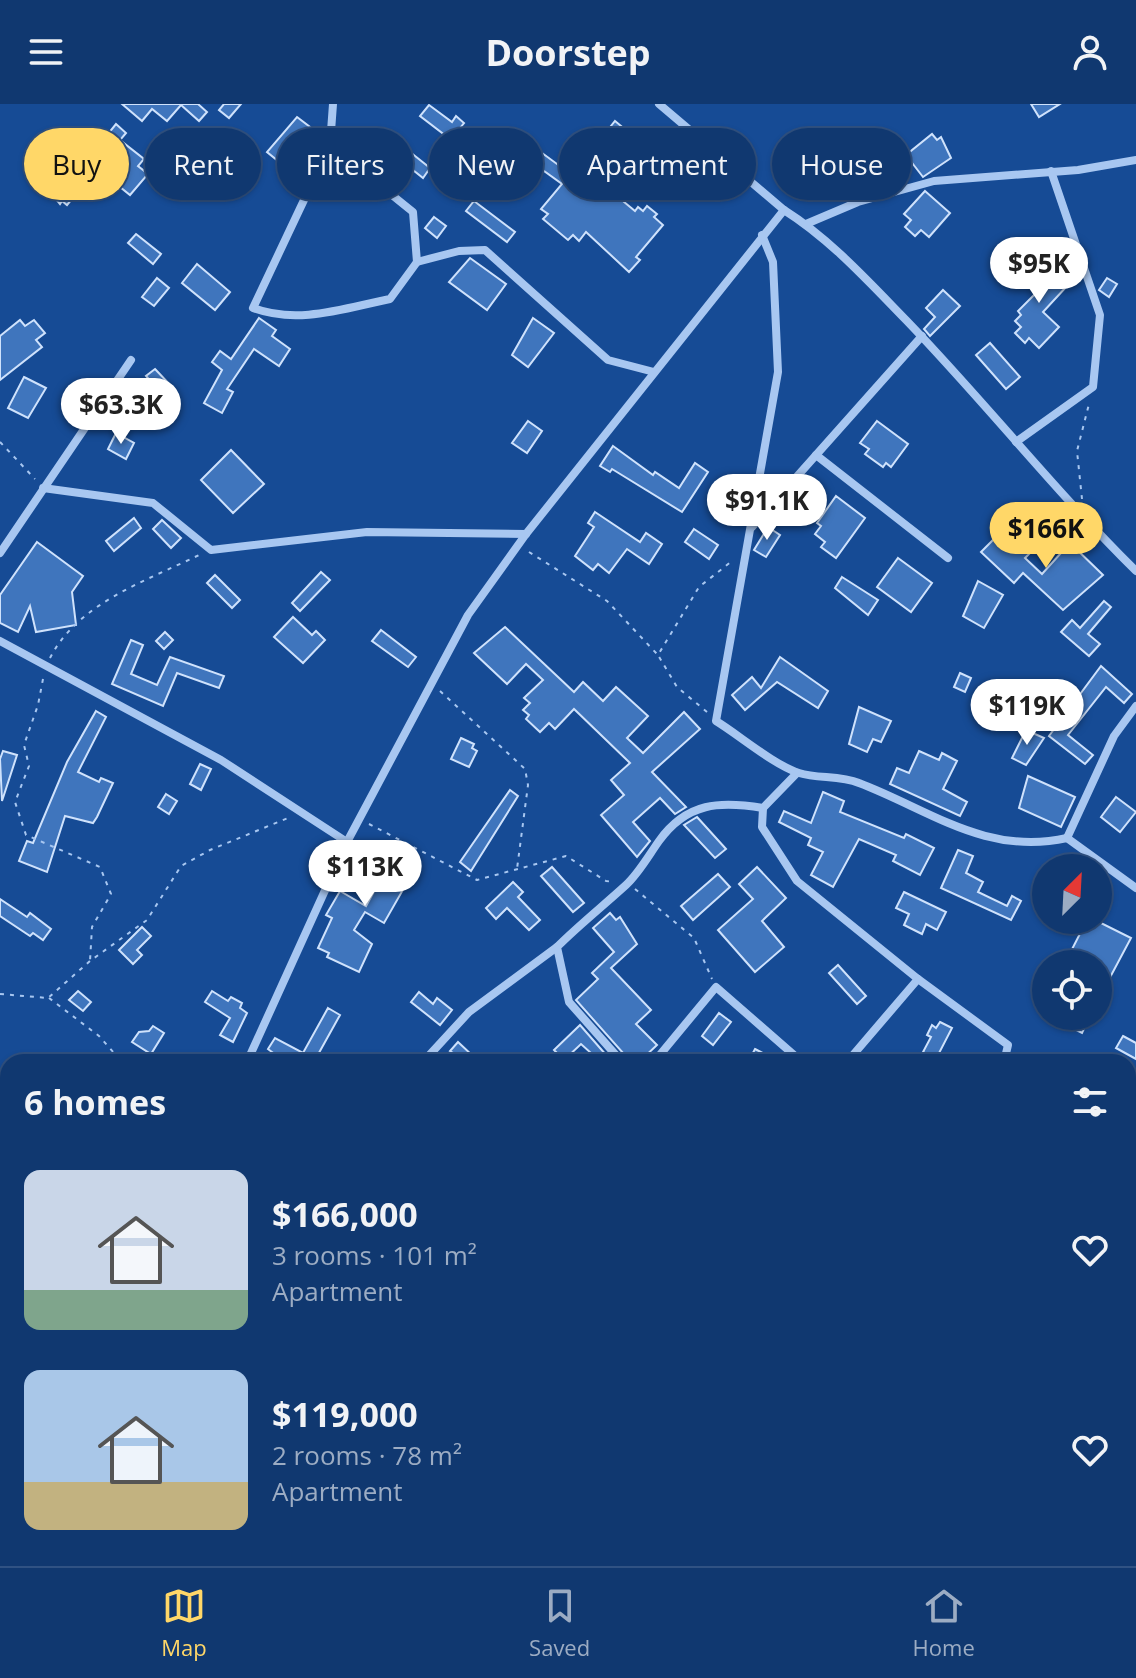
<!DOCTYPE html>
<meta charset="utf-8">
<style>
body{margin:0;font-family:"Open Sans",sans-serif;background:#1e4378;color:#f1f3f6;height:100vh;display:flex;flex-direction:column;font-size:30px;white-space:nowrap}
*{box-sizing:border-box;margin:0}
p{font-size:26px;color:#9cacc3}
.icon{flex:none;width:44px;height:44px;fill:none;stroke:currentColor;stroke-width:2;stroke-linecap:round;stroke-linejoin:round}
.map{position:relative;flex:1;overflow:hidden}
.side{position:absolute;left:0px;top:950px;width:1136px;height:512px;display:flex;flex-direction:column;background:#103870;border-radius:24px 24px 0 0;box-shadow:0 2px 6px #0004,0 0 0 2px #305283}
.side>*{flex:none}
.guide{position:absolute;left:24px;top:24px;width:1088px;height:72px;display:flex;gap:16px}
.needle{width:52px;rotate:24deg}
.controls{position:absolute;left:1032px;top:750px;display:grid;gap:16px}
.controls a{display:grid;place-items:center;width:80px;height:80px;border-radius:50%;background:#103870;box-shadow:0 2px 6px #0004,0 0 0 2px #305283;font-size:40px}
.price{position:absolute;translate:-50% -68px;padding:0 18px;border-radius:28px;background:#fff;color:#222;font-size:26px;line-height:52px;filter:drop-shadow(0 2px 4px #0008)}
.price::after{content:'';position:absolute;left:50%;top:48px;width:24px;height:18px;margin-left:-12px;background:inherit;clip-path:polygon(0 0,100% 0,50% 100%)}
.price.active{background:#ffd768;color:#111}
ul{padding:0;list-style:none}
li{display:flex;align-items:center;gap:24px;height:200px;padding:0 24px}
li span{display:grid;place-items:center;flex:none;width:224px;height:160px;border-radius:16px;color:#555}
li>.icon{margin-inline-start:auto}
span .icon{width:96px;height:96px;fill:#fffc;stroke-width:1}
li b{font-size:34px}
h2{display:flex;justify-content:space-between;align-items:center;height:96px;padding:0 24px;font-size:34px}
.pill{padding:0 28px;border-radius:36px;background:#103870;box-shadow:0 2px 6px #0004,0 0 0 2px #305283;font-size:28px;line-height:72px}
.pill.active{background:#ffd768;color:#111}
header{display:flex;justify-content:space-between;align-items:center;height:104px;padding:0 24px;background:#103870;font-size:36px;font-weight:700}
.tabs{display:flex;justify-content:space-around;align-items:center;height:112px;border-top:2px solid #305283;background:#103870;font-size:22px;color:#9cacc3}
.tabs a{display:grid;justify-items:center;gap:4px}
.tabs .active{color:#ffd768}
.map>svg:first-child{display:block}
.building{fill:#3f75bd;stroke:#cfe2fc;stroke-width:2}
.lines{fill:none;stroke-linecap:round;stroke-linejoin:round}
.path{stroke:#a8c7f1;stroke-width:2;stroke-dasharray:4 6;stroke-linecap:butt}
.street{stroke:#a8c7f1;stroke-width:8}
.secondary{stroke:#d6e5fc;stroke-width:16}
</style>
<header><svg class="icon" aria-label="menu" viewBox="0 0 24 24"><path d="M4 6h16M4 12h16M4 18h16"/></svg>Doorstep<svg class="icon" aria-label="person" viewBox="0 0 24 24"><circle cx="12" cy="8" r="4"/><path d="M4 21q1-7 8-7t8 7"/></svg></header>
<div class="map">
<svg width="1136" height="1462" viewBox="0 0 1136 1462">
<rect width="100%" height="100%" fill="#164b95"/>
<!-- building -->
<g class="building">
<path d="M122 0H198L207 8 199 17 181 1 167 17 152 5 142 17Z"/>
<path d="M224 0H241L229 14 219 6Z"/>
<path d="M1031 0H1060L1039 13Z"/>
<path d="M429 1 452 18 456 12 464 19 460 24 480 40 471 51 420 12Z"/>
<path d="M297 13 310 23 305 29 320 41 306 58 299 52 288 65 267 48Z"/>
<path d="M615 17 656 51 648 60 639 52 634 57 603 32Z"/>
<path d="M116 20 126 29 120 36 144 55 138 62 148 70 130 91 104 70 117 55 99 41Z"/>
<path d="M932 30 937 36 941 33 951 54 923 73 906 51Z"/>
<path d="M226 33 236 42 229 49 219 40Z"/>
<path d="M523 35 576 74 590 58 596 63 599 59 613 71 610 75 618 81 612 88 635 107 638 103 643 107 647 102 657 110 654 113 663 121 636 153 640 156 629 168 586 128 579 137 573 131 568 136 543 115 548 110 541 105 562 80 515 46Z"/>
<path d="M410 48 430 64 423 74 403 58Z"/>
<path d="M66 60 87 77 67 101 62 97 60 100 46 83 58 63 61 65Z"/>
<path d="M227 62 246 77 231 95 212 79Z"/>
<path d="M676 70 694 85 686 94 668 79Z"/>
<path d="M925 87 950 109 929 133 921 126 915 132 905 123 911 116 904 110Z"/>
<path d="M474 97 515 128 507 138 466 107Z"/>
<path d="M434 113 446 122 437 134 425 124Z"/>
<path d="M136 130 161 150 153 160 128 139Z"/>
<path d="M470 154 506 180 487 206 449 178Z"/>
<path d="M1032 159 1037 164 1041 159 1067 182 1043 208 1059 223 1039 244 1029 234 1025 239 1015 229 1021 223 1015 217 1021 211 1018 207 1038 187 1020 171Z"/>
<path d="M197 160 230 188 215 206 182 179Z"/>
<path d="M157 174 169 184 154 202 142 193Z"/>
<path d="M1107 174 1117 180 1109 193 1099 186Z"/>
<path d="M943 186 960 202 930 232 924 225 935 213 926 204Z"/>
<path d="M259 214 276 226 272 232 290 245 279 262 254 245 227 285 233 288 222 309 204 299 222 266 212 258 220 247 231 255Z"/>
<path d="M533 214 554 229 528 263 512 251Z"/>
<path d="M20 216 25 222 34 216 45 229 36 236 42 243 0 276V232Z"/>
<path d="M990 239 1020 273 1006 285 976 251Z"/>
<path d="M155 265 172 283 157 296 148 286 154 281 146 272Z"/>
<path d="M24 273 46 284 28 314 8 304Z"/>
<path d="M528 317 542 327 527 349 512 339Z"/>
<path d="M877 317 908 340 891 363 886 359 883 363 865 350 869 345 860 339Z"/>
<path d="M116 329 134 339 126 355 108 345Z"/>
<path d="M613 342 653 371 655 368 679 384 695 359 708 368 682 408 612 365 610 368 600 362Z"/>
<path d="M231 346 264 380 233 409 201 376Z"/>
<path d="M836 392 865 414 836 454 821 443 825 438 815 430 821 422 817 419Z"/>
<path d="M595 408 640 438 646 429 662 440 649 460 627 445 609 469 598 460 593 466 575 452 594 423 588 419Z"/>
<path d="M134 414 141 424 114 447 106 437Z"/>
<path d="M162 416 181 434 171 444 153 425Z"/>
<path d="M768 423 780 431 766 453 754 446Z"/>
<path d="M694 425 718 441 709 455 685 438Z"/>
<path d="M999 430 1009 439 1013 435 1029 450 1025 454 1042 470 1070 439 1103 471 1063 506 1023 469 1014 479 981 448Z"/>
<path d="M37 438 83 472 72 488 76 521 36 528 30 502 18 528 0 519V491Z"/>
<path d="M898 454 932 479 911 508 877 483Z"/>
<path d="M321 468 330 476 300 507 292 499Z"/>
<path d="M215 471 240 496 232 504 207 479Z"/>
<path d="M842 473 878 496 868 511 835 484Z"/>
<path d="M978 477 1003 491 984 524 963 512Z"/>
<path d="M1104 497 1111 503 1088 530 1100 540 1089 552 1061 528 1072 516 1080 524Z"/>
<path d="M293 513 312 531 316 527 325 536 303 559 274 533Z"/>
<path d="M505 523 574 588 583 578 603 597 616 583 648 612 627 634 643 649 684 608 700 625 652 668 686 703 675 710 660 694 633 718 650 737 637 753 601 711 624 691 611 676 630 659 574 605 555 625 549 619 540 628 526 615 529 611 523 606 530 599 524 594 543 576 526 560 507 580 474 549Z"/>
<path d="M381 526 416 553 408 563 372 537Z"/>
<path d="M165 528 173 536 164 545 156 537Z"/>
<path d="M131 536 143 541 131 570 157 581 170 553 224 572 219 584 177 569 163 602 112 580Z"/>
<path d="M780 553 828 587 818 604 777 578 745 606 732 591 752 573 761 584Z"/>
<path d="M1101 562 1132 590 1124 599 1106 583 1068 631 1093 651 1085 660 1049 632Z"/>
<path d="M960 569 971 574 965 588 954 583Z"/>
<path d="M859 603 891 617 881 638 873 635 867 648 849 640Z"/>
<path d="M96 607 106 613 78 668 99 678 101 674 113 679 97 713 93 719 65 712 47 768 19 757 27 737 33 739 67 658Z"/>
<path d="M1026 626 1044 634 1026 661 1012 654Z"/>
<path d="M461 634 474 640 472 644 477 647 469 663 451 655Z"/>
<path d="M3 647 17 651 2 697 0 655Z"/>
<path d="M919 647 939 656 942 649 957 657 943 685 967 698 960 712 890 680 897 664 909 669Z"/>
<path d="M200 660 211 665 201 686 190 680Z"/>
<path d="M1028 672 1075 693 1061 723 1019 704Z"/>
<path d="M510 686 518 692 471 767 460 758Z"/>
<path d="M823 688 844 697 840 708 904 734 906 730 934 744 920 771 893 757 896 751 859 735 833 783 811 771 823 748 808 741 811 734 779 718 784 707 811 719Z"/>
<path d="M166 690 177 697 169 710 158 703Z"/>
<path d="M1116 693 1136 708 1120 728 1101 713Z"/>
<path d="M697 713 726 745 715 754 684 721Z"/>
<path d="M378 742 416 763 384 819 365 808 354 826 372 840 359 868 327 853 329 849 318 844 332 814 326 811 340 787 366 802 382 773 357 759 366 743 375 748Z"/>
<path d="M958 746 973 752 966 769 983 778 978 788 1007 802 1012 792 1021 797 1011 816 941 784Z"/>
<path d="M552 763 584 799 573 808 541 772Z"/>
<path d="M757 763 786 794 762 817 784 843 755 868 718 826 753 795 739 780Z"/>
<path d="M718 770 730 783 693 816 681 802Z"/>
<path d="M513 778 523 788 518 793 540 816 529 826 507 804 496 815 486 804Z"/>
<path d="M904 788 946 808 937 826 926 820 922 830 904 821 909 810 896 804Z"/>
<path d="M0 795 27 813 30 809 51 825 43 836 33 829 30 832 0 812Z"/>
<path d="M610 809 616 816 620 813 637 840 611 864 651 906 636 920 657 941 639 958H631L576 896 598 875 592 869 614 848 593 824Z"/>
<path d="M1087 816H1095L1131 834 1098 896V860H1082L1068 853Z"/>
<path d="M142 823 151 832 137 846 142 851 133 860 119 846Z"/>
<path d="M838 861 866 892 857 900 829 869Z"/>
<path d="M78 887 91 898 83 907 69 896Z"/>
<path d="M212 887 228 897 231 893 242 899 240 904 247 909 233 938 220 931 230 914 205 898Z"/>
<path d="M419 888 433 900 437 894 452 906 440 921 411 898Z"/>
<path d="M328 904 340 911 315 956 318 958H285L268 945 275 934 303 949Z"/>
<path d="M719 909 731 918 713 941 702 932Z"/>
<path d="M1048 912H1090L1082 929Z"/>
<path d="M940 918 952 924 936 955 923 948 931 933 927 931 932 921 936 924Z"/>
<path d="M580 921 607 952 601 958 581 940 564 956 554 946Z"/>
<path d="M153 922 164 929 151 950 132 938 139 928 149 927Z"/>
<path d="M1123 932 1136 939V955L1116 944Z"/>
<path d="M458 938 473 952 468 958 450 947Z"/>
<path d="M755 945 780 958H748Z"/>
</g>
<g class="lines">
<!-- path -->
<g class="path">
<path d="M0 338 35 375"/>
<path d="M1082 395 1077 347 1089 300"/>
<path d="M529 448 607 497 657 550"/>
<path d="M50 554C78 499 146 477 199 451"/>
<path d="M43 575 38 601 24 641 29 662 15 698 26 731 100 763 111 790 92 823 90 857"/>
<path d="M440 587 525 665 528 681 517 765"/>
<path d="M707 608 677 583 658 551 699 483 732 457"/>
<path d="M369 720 477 776 566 752 606 777 614 778"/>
<path d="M635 785 694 834 712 875"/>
<path d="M0 890 48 894 90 857 147 816 181 762 210 746 288 714"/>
<path d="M49 894 99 932 122 958"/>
<path d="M0 1268H8"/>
</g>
<!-- street -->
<g class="street">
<path d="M659 0 784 106C830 135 868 177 906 216 985 298 1055 387 1136 467"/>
<path d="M330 41 253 204C298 221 345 204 390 195L417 158 413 108 330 41 333 0"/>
<path d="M806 120 858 98 934 77 1078 66 1136 56"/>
<path d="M762 131 773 158 778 268 716 617C739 631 774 661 799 669 818 675 840 671 859 679 930 706 986 752 1067 734L1136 784"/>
<path d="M417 158 459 147 485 146 608 256 654 268"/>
<path d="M1016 338 1093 283 1100 211 1051 67"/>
<path d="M816 351 948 454"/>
<path d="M43 384 153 399 211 446 367 428 526 430"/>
<path d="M752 423 922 232"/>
<path d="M0 449 131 256"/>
<path d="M0 537 221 656 347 738"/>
<path d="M763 704 762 723 797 777 918 875 1008 941 1004 958"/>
<path d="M1067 734 1114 632 1136 602"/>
<path d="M247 958 347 738 468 511 526 430 784 106"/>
<path d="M423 958 469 908 557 843"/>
<path d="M622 958 569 898 557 843C579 821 603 802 626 781 639 769 649 751 659 737 687 698 720 697 763 704L797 669"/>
<path d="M654 958 716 883 802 958"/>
<path d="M847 958 918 875"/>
<path d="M1128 1004 1136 995"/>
<path d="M1128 1088 1136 1094"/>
<path d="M1128 1255 1136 1262"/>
<path d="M627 1454 644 1462"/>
<path d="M142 1462 165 1459"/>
<path d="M530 1462 546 1454"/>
</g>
<!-- secondary -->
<g class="secondary">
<path d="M1128 1292 1136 1281"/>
<path d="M1003 1462 1009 1454"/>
</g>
</g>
</svg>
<div class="controls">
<a><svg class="needle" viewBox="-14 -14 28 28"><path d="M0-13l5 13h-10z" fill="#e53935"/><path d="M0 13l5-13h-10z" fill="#9cacc3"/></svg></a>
<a><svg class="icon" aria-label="locate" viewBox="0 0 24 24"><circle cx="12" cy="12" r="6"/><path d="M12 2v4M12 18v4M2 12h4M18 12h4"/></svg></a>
</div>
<b class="price" style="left:1039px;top:201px">$95K</b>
<b class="price" style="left:121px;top:342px">$63.3K</b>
<b class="price" style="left:767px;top:438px">$91.1K</b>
<b class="price active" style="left:1046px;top:466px">$166K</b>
<b class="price" style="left:1027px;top:643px">$119K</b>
<b class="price" style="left:365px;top:804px">$113K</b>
<div class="guide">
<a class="pill active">Buy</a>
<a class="pill">Rent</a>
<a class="pill">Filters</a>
<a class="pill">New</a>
<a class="pill">Apartment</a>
<a class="pill">House</a>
</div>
<section class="side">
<h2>6 homes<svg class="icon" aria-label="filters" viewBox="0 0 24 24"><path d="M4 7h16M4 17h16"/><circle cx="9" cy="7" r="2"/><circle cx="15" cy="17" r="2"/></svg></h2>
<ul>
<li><span style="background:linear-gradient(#c9d6e8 75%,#7fa58c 0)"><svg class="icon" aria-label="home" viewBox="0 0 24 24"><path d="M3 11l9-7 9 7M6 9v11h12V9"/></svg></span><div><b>$166,000</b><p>3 rooms · 101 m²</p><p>Apartment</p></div><svg class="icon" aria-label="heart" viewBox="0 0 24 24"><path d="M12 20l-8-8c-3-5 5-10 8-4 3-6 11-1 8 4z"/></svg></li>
<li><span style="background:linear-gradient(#a9c7e8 70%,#c2b280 0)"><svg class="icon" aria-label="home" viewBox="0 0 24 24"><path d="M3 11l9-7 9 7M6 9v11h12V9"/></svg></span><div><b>$119,000</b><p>2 rooms · 78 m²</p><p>Apartment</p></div><svg class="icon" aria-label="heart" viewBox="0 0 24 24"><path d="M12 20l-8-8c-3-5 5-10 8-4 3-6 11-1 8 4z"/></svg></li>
</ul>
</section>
</div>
<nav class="tabs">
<a class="active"><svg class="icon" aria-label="map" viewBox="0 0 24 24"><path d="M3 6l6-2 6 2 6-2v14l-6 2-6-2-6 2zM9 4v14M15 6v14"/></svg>Map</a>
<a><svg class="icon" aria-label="saved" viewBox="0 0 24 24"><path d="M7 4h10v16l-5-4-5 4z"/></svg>Saved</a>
<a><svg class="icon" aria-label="home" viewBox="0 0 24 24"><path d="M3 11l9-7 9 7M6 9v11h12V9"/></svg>Home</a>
</nav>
